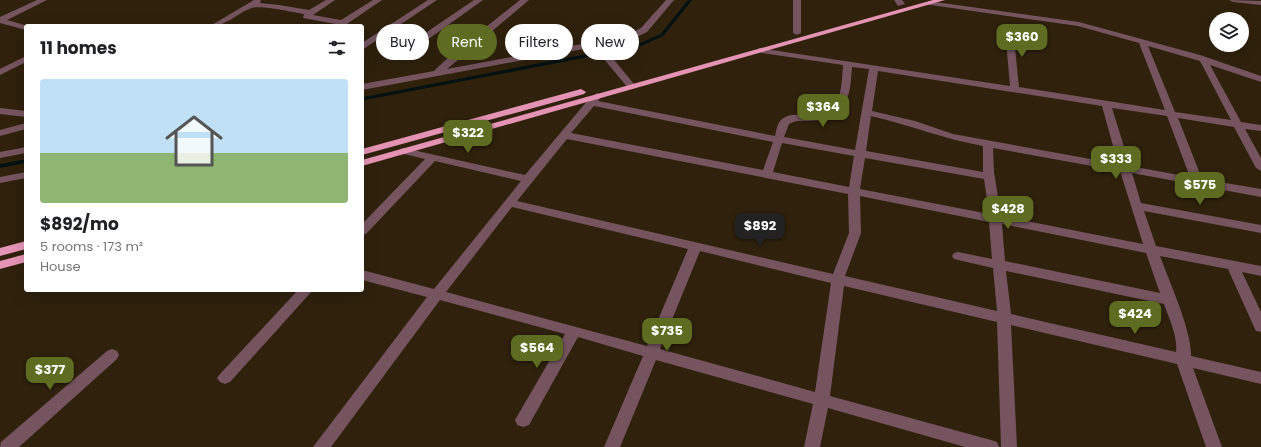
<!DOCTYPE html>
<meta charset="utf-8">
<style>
body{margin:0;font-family:Poppins,sans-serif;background:#f2f2f2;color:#202124;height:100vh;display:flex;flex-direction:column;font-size:15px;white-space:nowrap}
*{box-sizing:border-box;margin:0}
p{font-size:13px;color:#757577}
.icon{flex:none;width:22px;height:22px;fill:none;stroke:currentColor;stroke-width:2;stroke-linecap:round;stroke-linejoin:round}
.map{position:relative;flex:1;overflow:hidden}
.details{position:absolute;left:24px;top:24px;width:340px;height:268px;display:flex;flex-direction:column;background:#fff;border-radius:4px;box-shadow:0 4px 16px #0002}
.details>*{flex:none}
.top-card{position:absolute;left:376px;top:24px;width:380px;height:36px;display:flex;gap:8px}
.buttons{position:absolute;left:1209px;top:12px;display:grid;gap:8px}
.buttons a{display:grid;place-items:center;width:40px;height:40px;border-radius:50%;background:#fff;box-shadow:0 4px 16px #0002;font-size:20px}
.price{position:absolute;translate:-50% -34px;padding:0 9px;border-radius:8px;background:#5d6c20;color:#fff;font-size:13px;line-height:26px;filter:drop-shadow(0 1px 2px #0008)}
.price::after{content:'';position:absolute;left:50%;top:24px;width:12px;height:9px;margin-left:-6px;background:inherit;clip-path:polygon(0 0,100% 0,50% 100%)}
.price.selected{background:#222;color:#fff}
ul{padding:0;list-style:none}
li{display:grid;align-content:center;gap:8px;height:212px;padding:0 16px}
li+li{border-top:1px solid #e0e0e0}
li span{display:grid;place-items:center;height:124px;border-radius:4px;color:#555}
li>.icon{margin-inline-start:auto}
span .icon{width:72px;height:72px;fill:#fffc;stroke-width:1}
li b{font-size:17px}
h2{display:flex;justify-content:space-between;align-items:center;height:48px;padding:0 16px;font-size:17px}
.tag{padding:0 14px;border-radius:18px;background:#fff;box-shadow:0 4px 16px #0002;font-size:14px;line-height:36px}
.tag.selected{background:#5d6c20;color:#fff}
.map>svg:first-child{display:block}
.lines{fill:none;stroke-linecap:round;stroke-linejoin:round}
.stream-far1{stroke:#001114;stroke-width:3}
.stream{stroke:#001114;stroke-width:3.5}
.minor{fill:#755460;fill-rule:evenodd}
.highway{fill:#e593b4;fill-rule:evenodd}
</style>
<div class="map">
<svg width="1261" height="447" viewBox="0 0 1261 447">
<rect width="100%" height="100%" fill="#2f210c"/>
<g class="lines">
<!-- stream-far1 -->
<path class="stream-far1" d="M362 99 637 46 662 35 690 0"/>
<!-- stream -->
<path class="stream" d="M0 166 26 161"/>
<!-- minor -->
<g class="minor">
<path d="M37 0H47L7 20 28 26H26V30L0 23V17Z"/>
<path d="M254 0H261L260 3 279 5 309 10 326 0H335L313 15 341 20 373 0H382L344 26H334L336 24 303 18 304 14C292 12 262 5 252 8 236 13 228 26 210 26Z"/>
<path d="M428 0H437L362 50V43Z"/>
<path d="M474 0H483L430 38H424V34Z"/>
<path d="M520 0H529L447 69 625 36 641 28 666 0H674L647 32 630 40 602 45 634 84V88H628L594 47 362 90V84L434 71 453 53Z"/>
<path d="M793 0H801V33L797 35 793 33Z"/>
<path d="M894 0H902L905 4 898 6Z"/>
<path d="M1229 0 1261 1V5L1233 2Z"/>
<path d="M928 1 1079 22 1200 55 1261 76V82L1210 65 1241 122 1261 125V131L1245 129 1261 158V171L1256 168 1234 127 1178 118 1202 179 1261 189V197L1132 173 1141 203 1261 225V233L1144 211 1156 246 1261 266V276L1242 272 1261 312V332L1256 331 1254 327 1228 269 1160 256C1169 281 1192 331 1191 356L1261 372V384L1193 368 1222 447H1206L1177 364 1011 325 1017 447H1001L997 322 844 286 830 396 991 440 997 442 999 447H965L828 408 820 447H804L813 404 656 360 620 447H604L643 356 578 337 529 425 523 427 517 425 515 420 565 334 440 300 331 447H313L427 297 362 280V270L434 289 521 181 435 161 366 234 362 235V224L425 159 400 153 399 151 400 149 404 148 525 175 588 100 597 93 602 96 598 101 775 136C776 131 777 125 780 121 793 106 825 125 837 102 842 91 842 77 843 65L762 53 758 50 759 48 1010 86 1005 29 1009 27 1013 29 1019 87 1165 110 1139 43 1078 26 931 5H928ZM1148 46 1200 61 1231 120 1175 112ZM852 67 869 69 855 150 784 137 789 124C795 120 802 121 810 121 847 119 850 99 852 67ZM878 71 1102 106 1118 164 953 134 915 121 872 111ZM594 106 773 142 763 170 571 133ZM1112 108 1167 116 1190 177 1130 166ZM871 116C909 125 944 139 983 146V172L866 151ZM567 139 848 194 849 233 833 274 517 201ZM782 143 854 156 849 187 773 172ZM993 148 1120 171 1143 244 1001 216 994 172ZM865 158 984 179 989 214 860 189ZM860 196 989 222 992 259 958 252 954 253 952 256 954 259 958 260 993 268 997 311 845 276 861 233ZM512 207 688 249 647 346 446 292ZM1002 224 1146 253 1160 293 1005 261ZM700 251 831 283 815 392 660 349ZM1006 271 1164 304C1169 318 1178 337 1176 352L1011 314Z"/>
<path d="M26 56V62L0 75V69Z"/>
<path d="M0 108 26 111V117L0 114Z"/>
<path d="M26 123V129L0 136V130Z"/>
<path d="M26 147V153L0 158V152Z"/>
<path d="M26 172V178L0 183V177Z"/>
<path d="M298 290H313L230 382 225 384 220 382 217 378 220 374Z"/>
<path d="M112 349 117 351 119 355 117 359 19 447H0L1 442 107 351Z"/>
</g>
<!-- highway -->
<g class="highway">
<path d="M933 0H945L362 166V160Z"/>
<path d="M581 89 586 92 584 94 362 155V149Z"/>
<path d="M26 241V249L0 256V248Z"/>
<path d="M26 254V262L0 269V261Z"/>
</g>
</g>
</svg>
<div class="buttons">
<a><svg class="icon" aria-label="layers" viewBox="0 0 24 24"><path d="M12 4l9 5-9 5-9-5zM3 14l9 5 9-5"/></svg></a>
</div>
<b class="price" style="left:1022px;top:58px">$360</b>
<b class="price" style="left:823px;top:128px">$364</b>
<b class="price" style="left:468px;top:154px">$322</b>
<b class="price" style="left:1116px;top:180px">$333</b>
<b class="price" style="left:1200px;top:206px">$575</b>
<b class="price" style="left:1008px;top:230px">$428</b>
<b class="price selected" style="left:760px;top:247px">$892</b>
<b class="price" style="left:1135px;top:335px">$424</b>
<b class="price" style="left:667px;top:352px">$735</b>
<b class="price" style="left:537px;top:369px">$564</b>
<b class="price" style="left:50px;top:391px">$377</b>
<div class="top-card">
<a class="tag">Buy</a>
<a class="tag selected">Rent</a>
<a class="tag">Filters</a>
<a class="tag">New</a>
</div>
<section class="details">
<h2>11 homes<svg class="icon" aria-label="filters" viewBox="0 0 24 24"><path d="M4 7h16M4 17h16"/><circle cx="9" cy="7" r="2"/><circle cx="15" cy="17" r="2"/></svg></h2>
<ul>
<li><span style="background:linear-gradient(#bfe0f5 60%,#8fb573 0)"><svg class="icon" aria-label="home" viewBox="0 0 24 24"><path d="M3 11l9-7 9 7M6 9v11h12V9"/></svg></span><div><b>$892/mo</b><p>5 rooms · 173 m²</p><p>House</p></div></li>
</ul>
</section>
</div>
